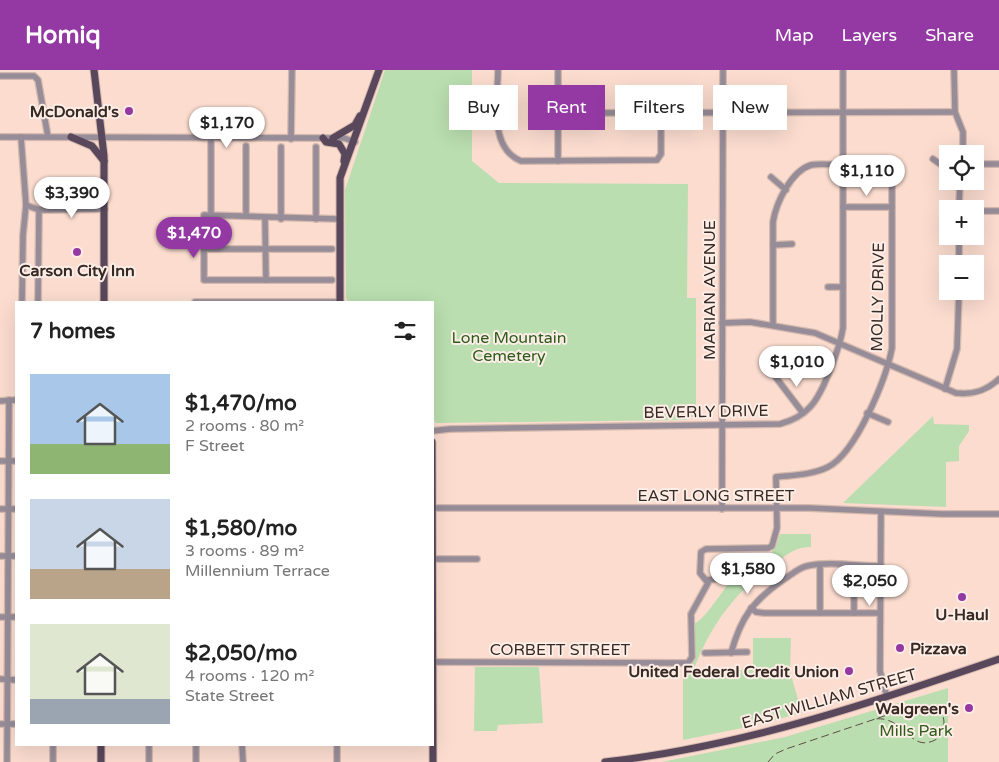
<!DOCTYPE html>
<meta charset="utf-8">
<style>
body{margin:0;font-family:"Varela Round",sans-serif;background:#f2f2f2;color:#222;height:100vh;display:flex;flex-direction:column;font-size:19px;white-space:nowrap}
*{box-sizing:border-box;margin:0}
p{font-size:16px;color:#767676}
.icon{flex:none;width:28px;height:28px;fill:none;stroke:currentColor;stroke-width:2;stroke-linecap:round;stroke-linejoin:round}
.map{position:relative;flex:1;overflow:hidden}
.sheet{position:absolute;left:15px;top:231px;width:419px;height:445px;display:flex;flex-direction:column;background:#fff;border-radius:0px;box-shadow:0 5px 20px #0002}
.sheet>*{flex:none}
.hud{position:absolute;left:449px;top:15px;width:475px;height:45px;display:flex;gap:10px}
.buttons{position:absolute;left:939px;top:75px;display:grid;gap:10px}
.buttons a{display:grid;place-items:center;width:45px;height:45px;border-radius:0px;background:#fff;box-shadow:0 5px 20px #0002;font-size:25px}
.price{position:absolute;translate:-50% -42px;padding:0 11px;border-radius:18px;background:#fff;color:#222;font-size:16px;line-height:32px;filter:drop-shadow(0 1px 2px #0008)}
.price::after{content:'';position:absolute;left:50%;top:30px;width:15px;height:11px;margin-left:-8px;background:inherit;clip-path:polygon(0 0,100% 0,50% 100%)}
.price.active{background:#9439a4;color:#fff}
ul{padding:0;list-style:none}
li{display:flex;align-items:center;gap:15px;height:125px;padding:0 15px}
li span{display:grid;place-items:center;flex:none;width:140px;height:100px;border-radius:0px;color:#555}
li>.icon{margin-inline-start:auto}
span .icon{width:60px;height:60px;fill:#fffc;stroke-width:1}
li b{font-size:21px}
h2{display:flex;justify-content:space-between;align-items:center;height:60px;padding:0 15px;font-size:21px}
.tag{padding:0 18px;border-radius:0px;background:#fff;box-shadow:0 5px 20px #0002;font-size:18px;line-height:45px}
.tag.active{background:#9439a4;color:#fff}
header{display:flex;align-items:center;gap:30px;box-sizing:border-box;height:70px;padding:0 25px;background:#9439a4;color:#fff}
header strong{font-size:24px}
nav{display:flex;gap:28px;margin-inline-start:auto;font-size:18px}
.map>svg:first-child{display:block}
.green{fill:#badeaf}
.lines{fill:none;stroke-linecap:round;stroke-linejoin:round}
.minor-casing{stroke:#d4b8ad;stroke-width:8}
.major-casing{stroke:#d4b8ad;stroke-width:9}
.minor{stroke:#978d99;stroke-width:5.5}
.major{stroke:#59475c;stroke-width:7}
.rail{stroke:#5f4e46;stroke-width:1;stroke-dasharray:8 4;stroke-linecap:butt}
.poi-dot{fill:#9439a4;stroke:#fcede6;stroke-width:2}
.labels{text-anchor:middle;stroke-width:4;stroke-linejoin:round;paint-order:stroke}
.poi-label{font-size:16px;font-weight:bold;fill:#372923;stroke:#fcede6;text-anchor:end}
.street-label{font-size:16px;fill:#372923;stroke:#fcede6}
.park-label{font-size:16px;fill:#2c5b1a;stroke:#fcede6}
</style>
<header>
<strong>Homiq</strong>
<nav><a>Map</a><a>Layers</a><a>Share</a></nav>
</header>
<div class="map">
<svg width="999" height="692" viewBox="0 0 999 692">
<rect width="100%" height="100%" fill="#fbdccf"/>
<!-- green -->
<g class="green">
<path d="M385 0H472V91L499 113 688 114 687 228H696V347H687L686 350 436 353 432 349V232H348L346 227 345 120Z"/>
<path d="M933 346 934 354 969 355V361L959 376V391L946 392V437L843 433Z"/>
<path d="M780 464H811V477C796 477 789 483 777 492 737 520 711 553 694 599L753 600V568H791L790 602 802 643 747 657 683 670V597L688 595 694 554C707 548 723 518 736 505L735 492H765L777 474Z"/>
<path d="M475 597H539L543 653 498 655 497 661H474Z"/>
<path d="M948 618V692H662L785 667Z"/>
</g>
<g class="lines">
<!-- minor casing -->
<g class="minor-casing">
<g id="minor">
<path d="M498 0C498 28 488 78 521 91L657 90 661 84V43"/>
<path d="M558 0V91"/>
<path d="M954 0 955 42 963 62V84"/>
<path d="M0 6H34L38 10 48 67"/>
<path d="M557 43 955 42"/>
<path d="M0 67 323 68H344L355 72"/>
<path d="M21 67 26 135 23 165 22 232"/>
<path d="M211 69V145"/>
<path d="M291 69 292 0"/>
<path d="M246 76V146"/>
<path d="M281 77V149"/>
<path d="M316 77V149"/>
<path d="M933 89 940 94H948"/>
<path d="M975 94H999"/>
<path d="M771 107 786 120"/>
<path d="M26 135 39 140 105 139"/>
<path d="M843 137H892"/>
<path d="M959 139 960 111"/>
<path d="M975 141H999"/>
<path d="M265 148 266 210"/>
<path d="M773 175 792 174"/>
<path d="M204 179H332"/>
<path d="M959 194V166"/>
<path d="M332 210H204V145L339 149"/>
<path d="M828 217H843"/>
<path d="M38 232 39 140"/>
<path d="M195 232H340"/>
<path d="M722 253 750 252 815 263 956 323C973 325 986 321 999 309"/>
<path d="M773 255V152C776 133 791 101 811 95 820 93 833 95 843 95"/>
<path d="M774 305 803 343"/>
<path d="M945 319 957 279 959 221"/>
<path d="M0 331 16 330"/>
<path d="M867 343 888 352"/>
<path d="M432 361 450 359 780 354C791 351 802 346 810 337 823 324 840 277 843 258V0"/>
<path d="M0 391H16"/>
<path d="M432 438H809L942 444H999"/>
<path d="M0 439H16"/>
<path d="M722 439 723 0"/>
<path d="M881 442 880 601 887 627"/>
<path d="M0 486H16"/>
<path d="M432 489H477"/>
<path d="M707 510 737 507"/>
<path d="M751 538 756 542 764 543H880"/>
<path d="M820 543V496"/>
<path d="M854 543V496"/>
<path d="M0 547H16"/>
<path d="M705 583 747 582"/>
<path d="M731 583C741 547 753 531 783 510 791 505 798 498 807 496 829 491 857 496 881 496"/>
<path d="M432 592 688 593 692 587 691 544 708 513 700 503 701 482 706 479 768 478 772 476 777 458 776 407C793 405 812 405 828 397 856 383 886 309 892 278V114"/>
<path d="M0 609 16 610"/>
<path d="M0 654H16"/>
<path d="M242 675 243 692"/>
<path d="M337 675V692"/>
<path d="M7 692 9 330"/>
<path d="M53 692V675"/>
<path d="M149 692V675"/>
<path d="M196 692V675"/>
</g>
</g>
<!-- major casing -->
<g class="major-casing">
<g id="major">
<path d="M94 0 104 86V232"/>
<path d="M71 67 92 76 104 91"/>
<path d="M323 68 326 72 339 74 345 84 344 91"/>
<path d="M333 68 355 55 360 46"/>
<path d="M340 232V108L379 0"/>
<path d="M432 372 433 692"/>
<path d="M101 692V675"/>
<path d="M605 692C744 676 868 634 999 589"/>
</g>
</g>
<!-- minor -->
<use href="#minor" class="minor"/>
<!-- major -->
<use href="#major" class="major"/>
<!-- rail -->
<path class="rail" d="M768 692 775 684 786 679 911 637C935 629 955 646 937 669 909 685 906 645 874 649"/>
</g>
<!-- markers -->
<g class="poi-dot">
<circle cx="129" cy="41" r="5"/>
<circle cx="77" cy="182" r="5"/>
<circle cx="962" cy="527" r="5"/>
<circle cx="900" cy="578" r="5"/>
<circle cx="849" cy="601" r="5"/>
<circle cx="969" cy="638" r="5"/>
</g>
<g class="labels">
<!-- poi labels -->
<g class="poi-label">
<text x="119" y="47">McDonald's</text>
<text x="77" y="206" text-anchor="middle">Carson City Inn</text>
<text x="962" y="550" text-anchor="middle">U-Haul</text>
<text x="910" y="584" text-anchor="start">Pizzava</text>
<text x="839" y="607">United Federal Credit Union</text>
<text x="959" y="644">Walgreen's</text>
</g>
<!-- street labels -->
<g class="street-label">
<text transform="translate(709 220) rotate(-90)" y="6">MARIAN AVENUE</text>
<text transform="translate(877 227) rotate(-89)" y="6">MOLLY DRIVE</text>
<text transform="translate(706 341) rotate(-1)" y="6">BEVERLY DRIVE</text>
<text x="716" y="431">EAST LONG STREET</text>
<text x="560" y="585">CORBETT STREET</text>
<text transform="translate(829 628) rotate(-16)" y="6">EAST WILLIAM STREET</text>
</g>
<!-- park labels -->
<g class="park-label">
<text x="509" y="273">Lone Mountain<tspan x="509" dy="18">Cemetery</tspan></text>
<text x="916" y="666">Mills Park</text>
</g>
</g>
</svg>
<div class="buttons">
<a><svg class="icon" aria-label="locate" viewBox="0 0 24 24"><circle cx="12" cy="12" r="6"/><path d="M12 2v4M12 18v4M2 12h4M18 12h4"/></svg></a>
<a>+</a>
<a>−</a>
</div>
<b class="price" style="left:227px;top:79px">$1,170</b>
<b class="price" style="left:867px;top:127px">$1,110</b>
<b class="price" style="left:72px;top:149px">$3,390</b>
<b class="price active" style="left:194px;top:189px">$1,470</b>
<b class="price" style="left:797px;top:318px">$1,010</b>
<b class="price" style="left:748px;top:525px">$1,580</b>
<b class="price" style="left:870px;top:537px">$2,050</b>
<div class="hud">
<a class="tag">Buy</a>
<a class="tag active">Rent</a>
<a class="tag">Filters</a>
<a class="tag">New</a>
</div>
<section class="sheet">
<h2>7 homes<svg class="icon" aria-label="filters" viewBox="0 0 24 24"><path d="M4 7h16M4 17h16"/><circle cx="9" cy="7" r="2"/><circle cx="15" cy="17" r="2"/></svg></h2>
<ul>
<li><span style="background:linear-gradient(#a9c7e8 70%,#8fb573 0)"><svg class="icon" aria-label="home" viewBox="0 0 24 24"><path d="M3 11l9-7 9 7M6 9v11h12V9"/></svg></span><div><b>$1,470/mo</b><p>2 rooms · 80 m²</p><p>F Street</p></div></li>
<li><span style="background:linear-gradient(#c9d6e8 70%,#b9a48a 0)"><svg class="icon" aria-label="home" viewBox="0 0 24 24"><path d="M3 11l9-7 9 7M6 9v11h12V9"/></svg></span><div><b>$1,580/mo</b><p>3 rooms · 89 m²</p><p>Millennium Terrace</p></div></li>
<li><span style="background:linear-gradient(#dfe7d0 75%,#9aa5b1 0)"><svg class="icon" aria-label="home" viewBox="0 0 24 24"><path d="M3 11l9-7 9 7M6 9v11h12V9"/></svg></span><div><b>$2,050/mo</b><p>4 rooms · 120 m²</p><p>State Street</p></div></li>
</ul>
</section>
</div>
